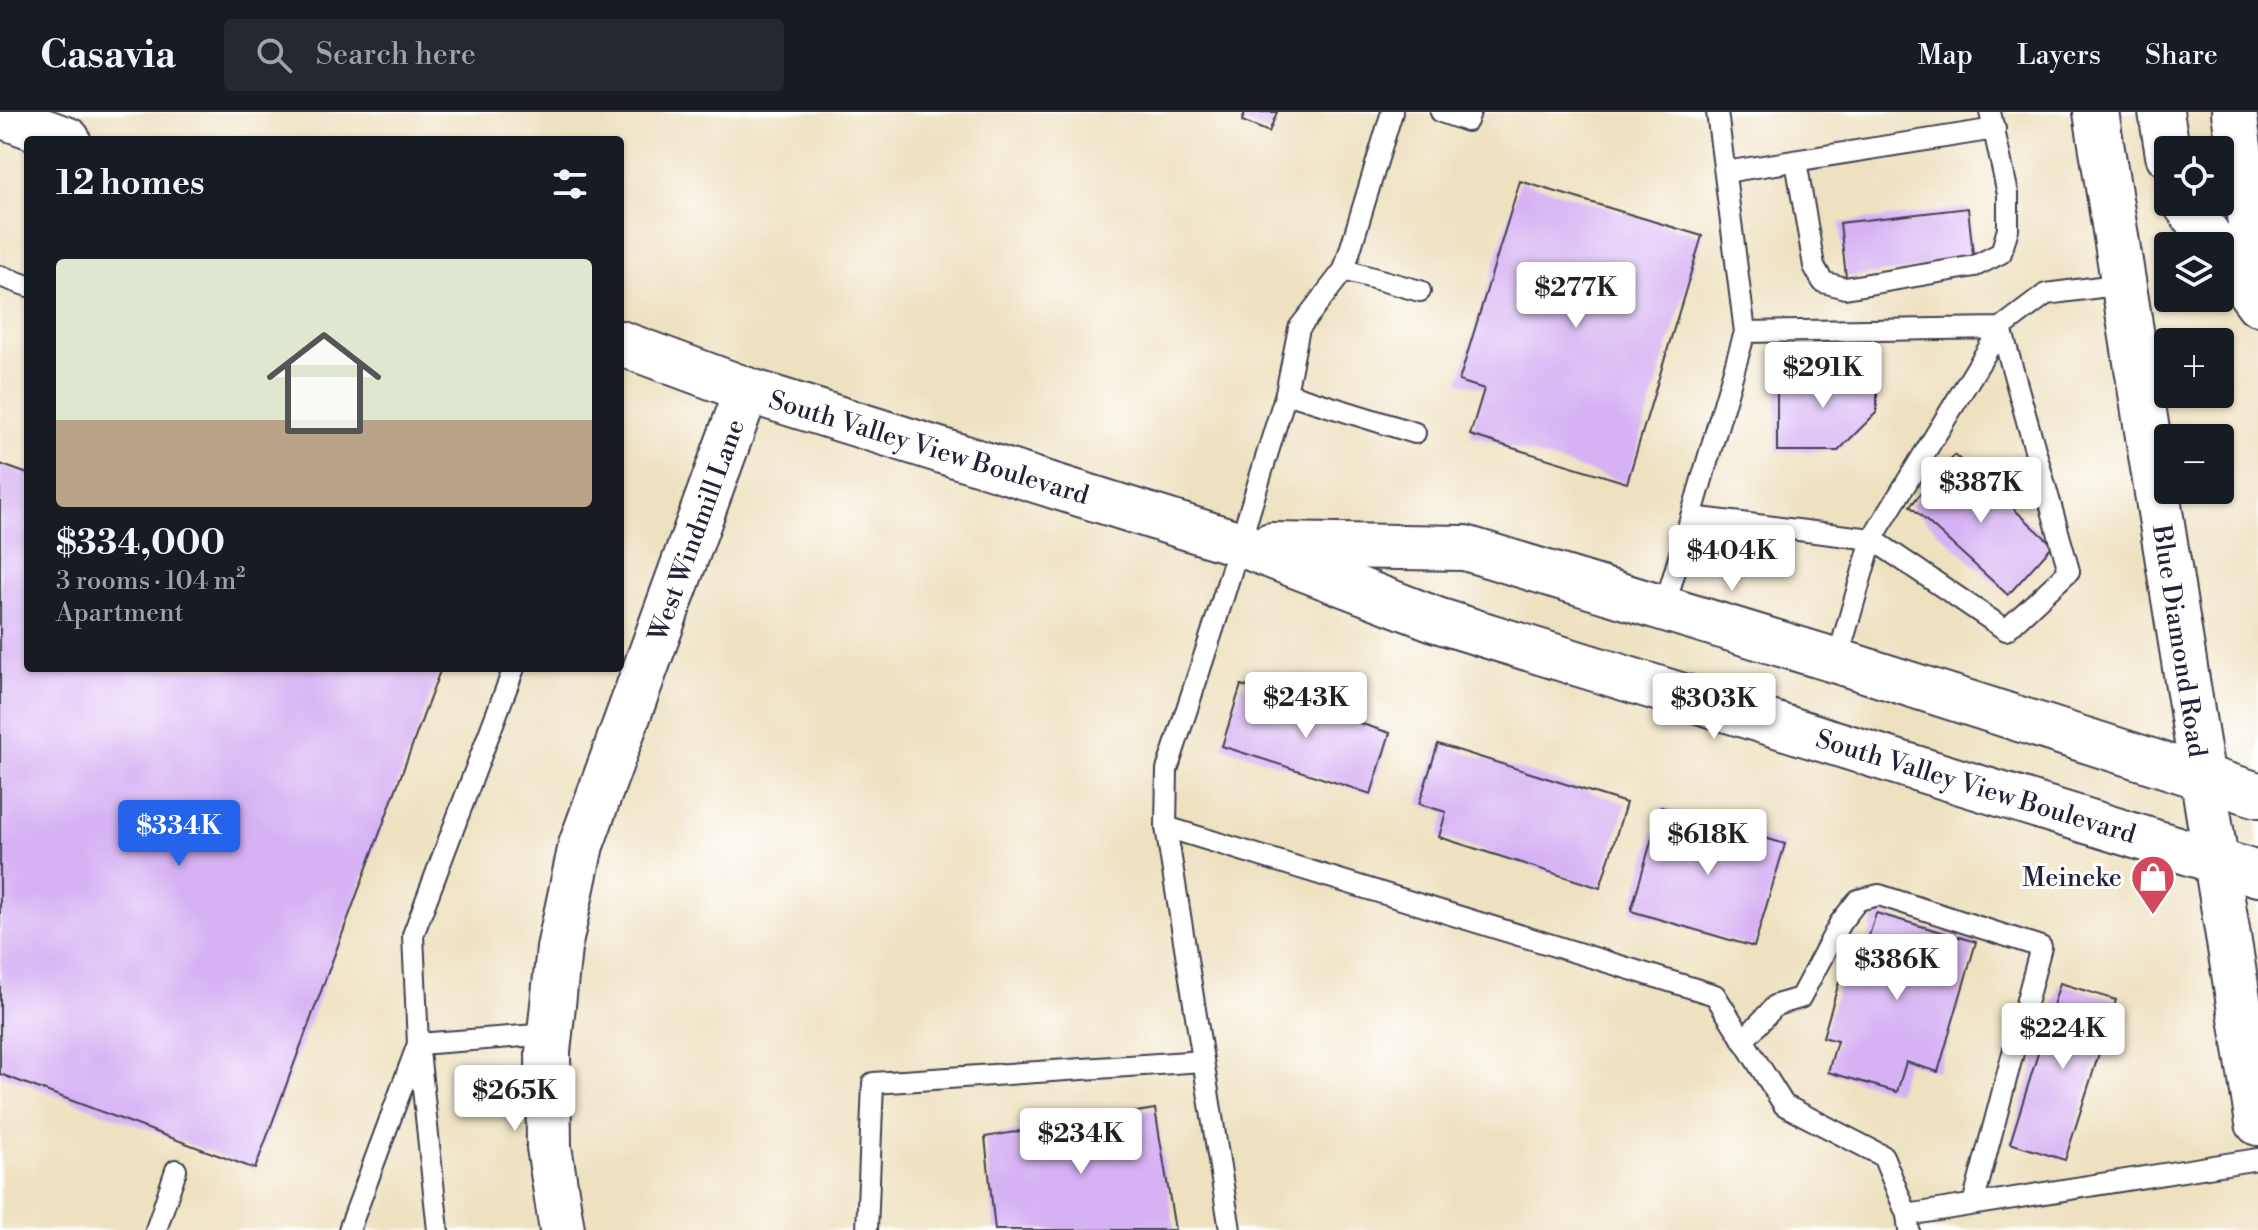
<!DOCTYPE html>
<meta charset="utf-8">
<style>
body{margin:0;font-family:"Libre Bodoni",serif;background:#242831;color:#f1f3f6;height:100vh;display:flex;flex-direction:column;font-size:30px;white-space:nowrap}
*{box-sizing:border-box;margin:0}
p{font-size:26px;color:#9ea1a6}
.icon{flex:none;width:44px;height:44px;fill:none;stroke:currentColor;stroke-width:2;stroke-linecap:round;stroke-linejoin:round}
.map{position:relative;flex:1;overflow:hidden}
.sheet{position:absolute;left:24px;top:24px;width:600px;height:536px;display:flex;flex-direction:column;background:#171b24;border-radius:8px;box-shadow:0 2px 6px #0004}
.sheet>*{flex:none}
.fabs{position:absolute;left:2154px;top:24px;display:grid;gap:16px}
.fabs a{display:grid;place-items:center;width:80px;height:80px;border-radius:8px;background:#171b24;box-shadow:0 2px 6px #0004;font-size:40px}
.price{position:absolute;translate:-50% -68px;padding:0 18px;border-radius:8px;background:#fff;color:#222;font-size:26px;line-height:52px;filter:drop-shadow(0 2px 4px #0008)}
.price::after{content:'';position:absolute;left:50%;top:48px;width:24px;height:18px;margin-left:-12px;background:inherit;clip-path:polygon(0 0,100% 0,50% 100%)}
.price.current{background:#2563eb;color:#fff}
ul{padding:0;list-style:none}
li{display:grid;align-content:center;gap:16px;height:424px;padding:0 32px}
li+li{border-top:2px solid #363941}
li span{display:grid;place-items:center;height:248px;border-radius:8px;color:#555}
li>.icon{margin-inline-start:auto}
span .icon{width:144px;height:144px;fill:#fffc;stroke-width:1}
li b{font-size:34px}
h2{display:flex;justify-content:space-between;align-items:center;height:96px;padding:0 32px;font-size:34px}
header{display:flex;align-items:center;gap:48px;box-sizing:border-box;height:112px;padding:0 40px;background:#171b24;border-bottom:2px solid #363941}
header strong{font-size:38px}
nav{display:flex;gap:44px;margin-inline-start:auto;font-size:28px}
.search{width:560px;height:72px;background:#242831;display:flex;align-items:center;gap:20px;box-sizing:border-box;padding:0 28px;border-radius:8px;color:#9ea1a6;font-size:30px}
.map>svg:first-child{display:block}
.building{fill:#d6b1f3}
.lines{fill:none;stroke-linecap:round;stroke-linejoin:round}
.lane-casing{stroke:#413f4f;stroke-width:24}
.secondary-casing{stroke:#413f4f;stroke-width:48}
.highway-casing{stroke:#413f4f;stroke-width:48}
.lane{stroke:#fff;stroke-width:20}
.secondary{stroke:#fff;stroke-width:44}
.highway{stroke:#fff;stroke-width:44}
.labels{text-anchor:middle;stroke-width:6;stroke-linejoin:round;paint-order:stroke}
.street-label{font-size:26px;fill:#22223b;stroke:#fff}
.poi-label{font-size:26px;fill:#22223b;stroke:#fff;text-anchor:end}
</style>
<header>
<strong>Casavia</strong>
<div class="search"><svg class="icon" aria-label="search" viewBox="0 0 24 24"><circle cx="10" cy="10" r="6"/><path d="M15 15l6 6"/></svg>Search here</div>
<nav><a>Map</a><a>Layers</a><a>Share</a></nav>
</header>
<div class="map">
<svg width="2258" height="1118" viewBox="0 0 2258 1118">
<rect width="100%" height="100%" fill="#fff"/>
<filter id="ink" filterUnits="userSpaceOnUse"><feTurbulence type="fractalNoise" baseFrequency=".0125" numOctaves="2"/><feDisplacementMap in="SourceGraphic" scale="16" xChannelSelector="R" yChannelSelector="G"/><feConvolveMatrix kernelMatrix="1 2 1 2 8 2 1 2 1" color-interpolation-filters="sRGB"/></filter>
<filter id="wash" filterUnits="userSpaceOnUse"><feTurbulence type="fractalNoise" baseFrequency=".006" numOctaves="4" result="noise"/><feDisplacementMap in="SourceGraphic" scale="32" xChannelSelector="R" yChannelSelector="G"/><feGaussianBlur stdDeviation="1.8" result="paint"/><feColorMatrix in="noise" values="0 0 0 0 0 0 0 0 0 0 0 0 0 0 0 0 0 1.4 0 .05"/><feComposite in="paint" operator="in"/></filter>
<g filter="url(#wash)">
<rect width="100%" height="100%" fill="#eee1c0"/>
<g id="blocks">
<!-- building -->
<g class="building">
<path d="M1245 0H1277L1269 20 1242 9Z"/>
<path d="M1520 69 1702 124 1627 371 1470 323 1484 277 1459 269Z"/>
<path d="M1968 96 1974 151 1846 165 1840 111Z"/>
<path d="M1877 261V300L1838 339H1777V263Z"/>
<path d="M1955 343 2053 433 2008 483 1910 394Z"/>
<path d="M0 352 28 362V556H441L255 1057 0 962Z"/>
<path d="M1241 573 1390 621 1371 682 1222 634Z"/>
<path d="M1438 632 1626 691 1600 776 1439 725 1446 700 1419 692Z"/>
<path d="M1661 695 1785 732 1754 835 1631 799Z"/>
<path d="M1876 801 1976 830 1938 960 1906 950 1897 980 1828 960 1837 929 1823 925 1847 843 1862 847Z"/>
<path d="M2060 871 2116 888 2065 1048 2010 1031Z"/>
<path d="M1155 997 1175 1118H995L985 1025Z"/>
</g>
</g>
</g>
<g filter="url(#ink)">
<use href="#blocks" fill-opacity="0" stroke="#413f4f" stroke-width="2"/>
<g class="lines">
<!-- lane casing -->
<g class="lane-casing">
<g id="lane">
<path d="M1441 0 1467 9 1470 0"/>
<path d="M1796 49 1814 154 1823 170 1845 176 1975 154 2001 141 2008 117V82L1990 0"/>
<path d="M1725 60 1995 17"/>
<path d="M1344 158 1420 179"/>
<path d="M0 164 28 174"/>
<path d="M1745 220 2001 216 1872 427 2006 518 2069 459 2001 216 2046 182 2123 172"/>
<path d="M1286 281 1415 321"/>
<path d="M1691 405 1745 220 1717 0"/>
<path d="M1664 496 1691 405 1872 427 1837 549"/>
<path d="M514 556 413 823 418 932 550 922"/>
<path d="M1166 715 1715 883 1784 993 1883 1044 1907 1103 1909 1118"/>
<path d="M1743 929 1776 893 1800 886 1840 811 1858 788 1879 783 2041 835 1973 1092"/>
<path d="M419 939 438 1118"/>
<path d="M1907 1103 2258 1047"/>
<path d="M156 1118 176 1058"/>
<path d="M349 1118 418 932"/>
<path d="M867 1118 873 971 1203 949"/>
<path d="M1230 1118 1166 715 1167 658 1217 505 1286 281 1299 216 1344 158 1392 0"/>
</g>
</g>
<!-- secondary casing -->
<g class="secondary-casing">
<g id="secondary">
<path d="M0 3 68 28"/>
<path d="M620 231 747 278 1240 432 1437 508 2258 762"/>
<path d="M1271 433 1465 436 1837 549 2258 683"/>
<path d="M562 1118 549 1035 548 940 559 836 581 733 747 278"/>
</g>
</g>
<!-- highway casing -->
<g class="highway-casing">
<g id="highway">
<path d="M2096 0 2258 1011"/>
<path d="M2161 0 2168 43"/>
<path d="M2234 0 2258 166"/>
<path d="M2184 90 2216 134"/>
<path d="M2220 139 2258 191"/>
</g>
</g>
<!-- lane -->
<use href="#lane" class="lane"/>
<!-- secondary -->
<use href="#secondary" class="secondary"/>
<!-- highway -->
<use href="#highway" class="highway"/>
</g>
</g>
<!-- icons -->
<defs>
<g id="shop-pin" transform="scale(2.3)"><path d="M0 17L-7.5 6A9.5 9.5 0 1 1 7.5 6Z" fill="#d1495b" stroke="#fff"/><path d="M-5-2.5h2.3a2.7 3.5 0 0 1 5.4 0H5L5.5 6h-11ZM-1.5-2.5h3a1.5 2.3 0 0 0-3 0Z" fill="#fff"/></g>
</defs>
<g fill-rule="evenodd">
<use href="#shop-pin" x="2153" y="765"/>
</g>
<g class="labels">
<!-- street labels -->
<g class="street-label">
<text transform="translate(929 335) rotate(17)" y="9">South Valley View Boulevard</text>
<text transform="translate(696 418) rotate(-70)" y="9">West Windmill Lane</text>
<text transform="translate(2180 529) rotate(81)" y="9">Blue Diamond Road</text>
<text transform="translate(1976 674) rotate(17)" y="9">South Valley View Boulevard</text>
</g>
<!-- poi labels -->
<g class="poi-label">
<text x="2122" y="774">Meineke</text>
</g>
</g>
</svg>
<div class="fabs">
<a><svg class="icon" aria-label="locate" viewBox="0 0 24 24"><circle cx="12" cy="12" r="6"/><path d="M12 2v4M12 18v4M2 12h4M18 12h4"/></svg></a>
<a><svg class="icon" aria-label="layers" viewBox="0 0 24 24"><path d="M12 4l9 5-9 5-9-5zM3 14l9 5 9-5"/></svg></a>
<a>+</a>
<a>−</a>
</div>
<b class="price" style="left:1576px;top:218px">$277K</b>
<b class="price" style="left:1823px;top:298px">$291K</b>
<b class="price" style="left:1981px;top:413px">$387K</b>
<b class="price" style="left:1732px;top:481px">$404K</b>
<b class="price" style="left:1306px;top:628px">$243K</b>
<b class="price" style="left:1714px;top:629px">$303K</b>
<b class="price current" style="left:179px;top:756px">$334K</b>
<b class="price" style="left:1708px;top:765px">$618K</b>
<b class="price" style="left:1897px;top:890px">$386K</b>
<b class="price" style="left:2063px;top:959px">$224K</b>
<b class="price" style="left:515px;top:1021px">$265K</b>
<b class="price" style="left:1081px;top:1064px">$234K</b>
<section class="sheet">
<h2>12 homes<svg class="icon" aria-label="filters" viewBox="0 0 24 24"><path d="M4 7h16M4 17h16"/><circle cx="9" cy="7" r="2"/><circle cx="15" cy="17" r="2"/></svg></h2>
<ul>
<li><span style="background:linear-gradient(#dfe7d0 65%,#b9a48a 0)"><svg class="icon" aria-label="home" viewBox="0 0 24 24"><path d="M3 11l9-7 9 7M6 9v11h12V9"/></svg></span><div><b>$334,000</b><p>3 rooms · 104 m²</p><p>Apartment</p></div></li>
</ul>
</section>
</div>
